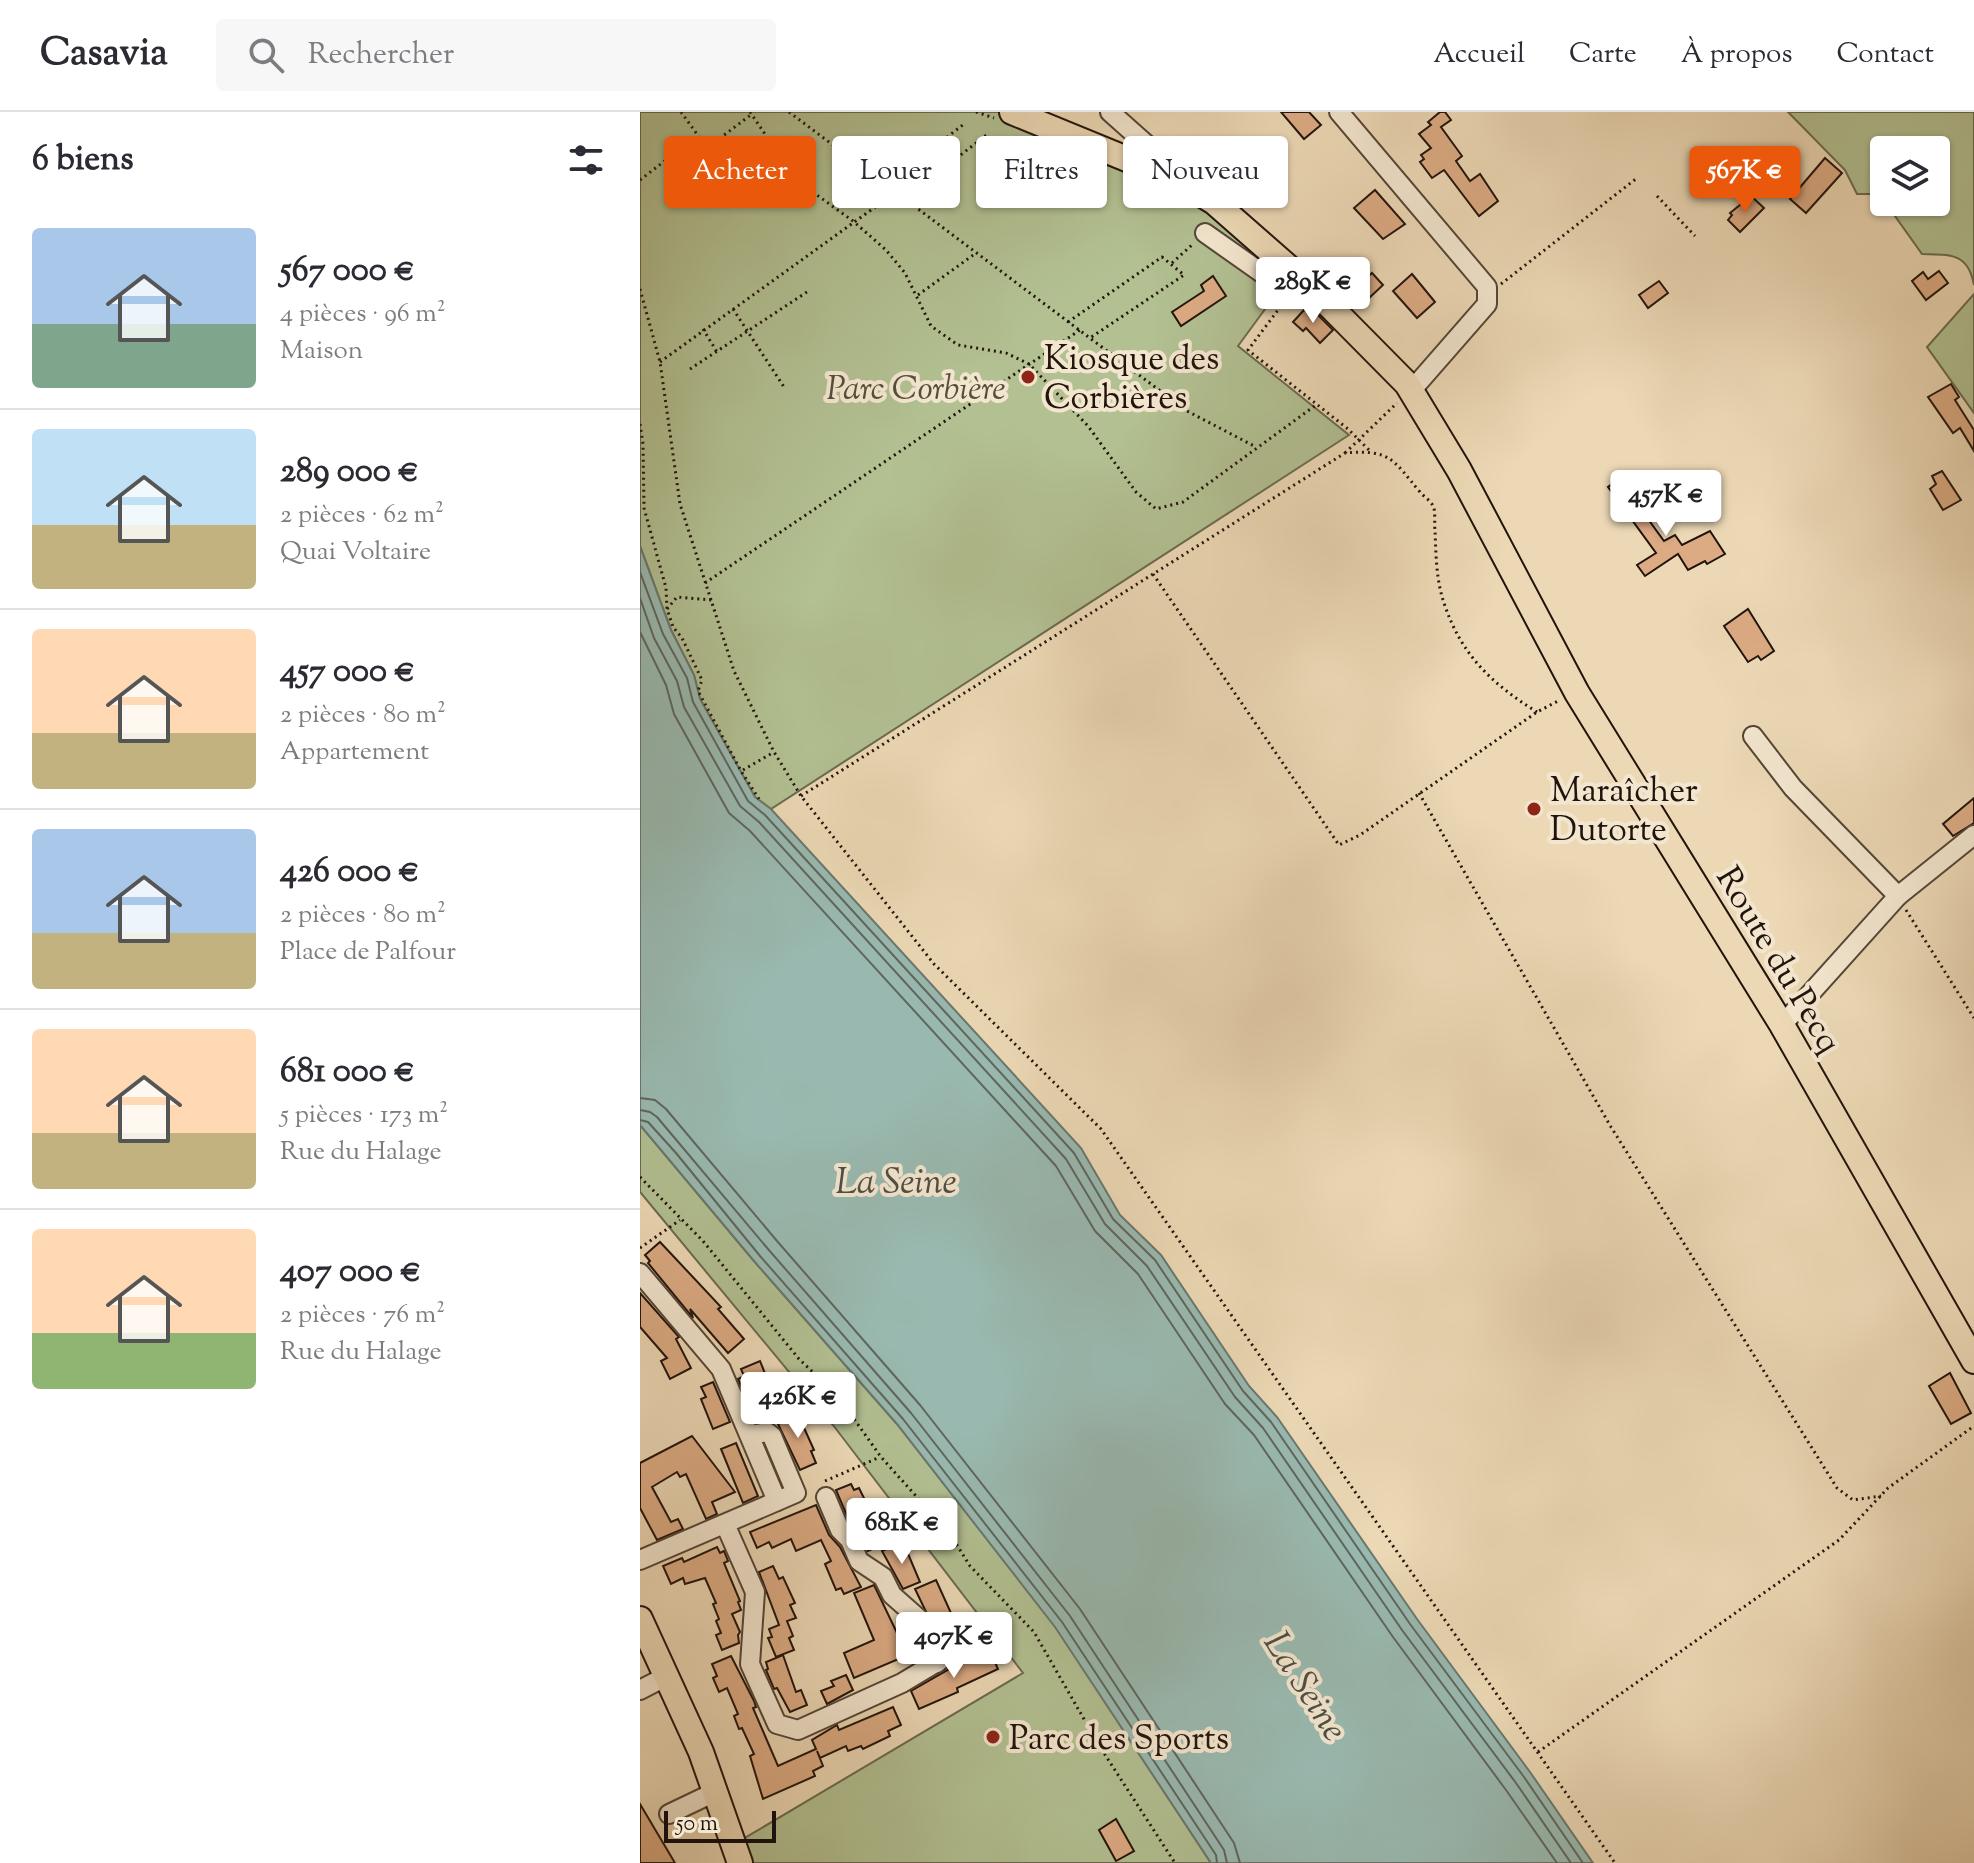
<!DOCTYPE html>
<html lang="fr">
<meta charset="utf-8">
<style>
body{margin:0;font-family:"Sorts Mill Goudy",serif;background:#f7f7f7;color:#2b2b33;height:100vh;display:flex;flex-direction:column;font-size:30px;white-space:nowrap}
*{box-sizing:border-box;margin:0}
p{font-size:26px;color:#7c7c81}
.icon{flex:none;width:44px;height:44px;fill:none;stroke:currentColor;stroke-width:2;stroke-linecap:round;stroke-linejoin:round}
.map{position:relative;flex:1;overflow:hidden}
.side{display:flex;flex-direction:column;background:#fff;width:640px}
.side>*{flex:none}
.banner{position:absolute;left:24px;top:24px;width:760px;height:72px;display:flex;gap:16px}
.fabs{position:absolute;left:1230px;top:24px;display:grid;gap:16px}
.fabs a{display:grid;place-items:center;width:80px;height:80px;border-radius:8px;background:#fff;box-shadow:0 2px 6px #0004;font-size:40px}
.scale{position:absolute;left:24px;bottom:20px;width:112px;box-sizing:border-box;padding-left:8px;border:4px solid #22140c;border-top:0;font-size:22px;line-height:28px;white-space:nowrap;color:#22140c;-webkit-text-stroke:6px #f3e6cf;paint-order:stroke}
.price{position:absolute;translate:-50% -68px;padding:0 18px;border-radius:8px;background:#fff;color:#222;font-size:26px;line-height:52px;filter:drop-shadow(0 2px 4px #0008)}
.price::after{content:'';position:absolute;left:50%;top:48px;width:24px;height:18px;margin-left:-12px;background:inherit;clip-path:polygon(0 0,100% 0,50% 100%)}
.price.on{background:#ea580c;color:#fff}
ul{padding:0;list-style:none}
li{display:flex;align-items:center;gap:24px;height:200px;padding:0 32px}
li+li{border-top:2px solid #e1e1e2}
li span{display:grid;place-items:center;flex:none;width:224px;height:160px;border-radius:8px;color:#555}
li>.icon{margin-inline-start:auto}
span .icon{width:96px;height:96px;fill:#fffc;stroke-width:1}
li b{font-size:34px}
h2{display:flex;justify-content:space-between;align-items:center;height:96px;padding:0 32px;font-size:34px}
.tag{padding:0 28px;border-radius:8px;background:#fff;box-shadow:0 2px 6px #0004;font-size:28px;line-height:72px}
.tag.on{background:#ea580c;color:#fff}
header{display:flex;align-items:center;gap:48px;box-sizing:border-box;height:112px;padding:0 40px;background:#fff;border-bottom:2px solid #e1e1e2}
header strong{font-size:38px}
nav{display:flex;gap:44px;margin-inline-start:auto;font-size:28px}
.search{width:560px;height:72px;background:#f7f7f7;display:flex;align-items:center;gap:20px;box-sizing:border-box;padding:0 28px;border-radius:8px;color:#7c7c81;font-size:30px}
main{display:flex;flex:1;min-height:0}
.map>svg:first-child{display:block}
.green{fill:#b2c092;stroke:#6a6a4f;stroke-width:2}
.water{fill:#99b9b0;stroke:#69776e;stroke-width:2}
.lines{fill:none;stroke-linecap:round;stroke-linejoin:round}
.shore{stroke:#5e665e;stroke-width:2}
.building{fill:#dcab84;stroke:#22140c;stroke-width:2}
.minor-casing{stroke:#544536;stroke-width:22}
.major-casing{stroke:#22140c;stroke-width:28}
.path{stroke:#22140c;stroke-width:3;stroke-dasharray:2 4;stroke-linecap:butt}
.minor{stroke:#f3e6cf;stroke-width:18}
.major{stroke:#ecd8b5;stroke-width:24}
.poi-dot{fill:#8f2418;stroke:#f3e6cf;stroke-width:3}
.labels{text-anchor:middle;stroke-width:8;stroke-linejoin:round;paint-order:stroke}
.poi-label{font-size:34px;fill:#22140c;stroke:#f3e6cf;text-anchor:start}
.park-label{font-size:34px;font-style:italic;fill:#54503b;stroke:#f3e6cf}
.street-label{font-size:34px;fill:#22140c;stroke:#f3e6cf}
.water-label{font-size:36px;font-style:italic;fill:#4c4e45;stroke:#f3e6cf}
</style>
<header>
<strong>Casavia</strong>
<div class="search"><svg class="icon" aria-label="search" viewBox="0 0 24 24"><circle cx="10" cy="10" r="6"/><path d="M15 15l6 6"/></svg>Rechercher</div>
<nav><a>Accueil</a><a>Carte</a><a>À propos</a><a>Contact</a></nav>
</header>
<main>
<section class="side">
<h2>6 biens<svg class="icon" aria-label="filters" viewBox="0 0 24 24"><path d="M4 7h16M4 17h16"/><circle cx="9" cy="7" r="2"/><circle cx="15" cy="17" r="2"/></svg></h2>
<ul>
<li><span style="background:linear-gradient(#a9c7e8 60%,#7fa58c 0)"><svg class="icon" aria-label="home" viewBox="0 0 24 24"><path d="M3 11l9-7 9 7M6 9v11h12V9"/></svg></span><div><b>567 000 €</b><p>4 pièces · 96 m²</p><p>Maison</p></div></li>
<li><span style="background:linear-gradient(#bfe0f5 60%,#c2b280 0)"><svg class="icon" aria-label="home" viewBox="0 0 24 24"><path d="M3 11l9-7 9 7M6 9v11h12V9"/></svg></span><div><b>289 000 €</b><p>2 pièces · 62 m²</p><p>Quai Voltaire</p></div></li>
<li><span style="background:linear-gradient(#ffd9b3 65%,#c2b280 0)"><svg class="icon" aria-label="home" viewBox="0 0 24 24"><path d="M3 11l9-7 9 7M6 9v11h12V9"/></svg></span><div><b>457 000 €</b><p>2 pièces · 80 m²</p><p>Appartement</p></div></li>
<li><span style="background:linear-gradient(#a9c7e8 65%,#c2b280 0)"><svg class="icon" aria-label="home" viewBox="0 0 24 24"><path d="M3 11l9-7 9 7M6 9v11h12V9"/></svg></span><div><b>426 000 €</b><p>2 pièces · 80 m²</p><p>Place de Palfour</p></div></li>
<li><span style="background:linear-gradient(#ffd9b3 65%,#c2b280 0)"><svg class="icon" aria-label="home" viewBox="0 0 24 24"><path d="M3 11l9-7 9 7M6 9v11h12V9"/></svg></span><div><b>681 000 €</b><p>5 pièces · 173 m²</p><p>Rue du Halage</p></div></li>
<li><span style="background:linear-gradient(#ffd9b3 65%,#8fb573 0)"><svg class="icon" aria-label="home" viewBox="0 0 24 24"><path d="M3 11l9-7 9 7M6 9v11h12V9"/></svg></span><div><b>407 000 €</b><p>2 pièces · 76 m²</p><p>Rue du Halage</p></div></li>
</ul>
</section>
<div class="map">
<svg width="1334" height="1751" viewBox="0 0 1334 1751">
<rect width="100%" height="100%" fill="#ecd8b5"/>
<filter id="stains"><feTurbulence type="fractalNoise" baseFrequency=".0025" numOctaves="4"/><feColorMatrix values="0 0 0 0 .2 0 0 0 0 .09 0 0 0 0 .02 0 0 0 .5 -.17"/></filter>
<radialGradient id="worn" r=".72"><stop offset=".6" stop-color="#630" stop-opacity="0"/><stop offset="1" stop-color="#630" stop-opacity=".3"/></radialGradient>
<!-- green -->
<g class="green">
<path d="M0 0H361L538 68 653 159 598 234 709 323 131 697 115 685 60 587 54 563 31 518 0 434Z"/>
<path d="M1148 0H1334V173C1328 140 1310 143 1282 142L1245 90H1296V38H1244V88L1239 82H1217L1205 58Z"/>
<path d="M1334 182V301L1287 235Z"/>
<path d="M0 1013 114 1149 257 1312 416 1515 571 1751H111L103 1727 383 1561 193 1313 0 1080Z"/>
</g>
<!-- water -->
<path class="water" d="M0 434 31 518 54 563 60 587 115 685 131 697 441 1036 480 1103 521 1143 609 1274 637 1305 777 1507 890 1660 953 1751H571L415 1515 257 1312 114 1149 0 1013Z"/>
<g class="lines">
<!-- shore -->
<g class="shore">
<path d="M0 460 23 522 47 566 53 590 108 689 125 703 434 1041 473 1107 515 1148 603 1279 631 1310 770 1512 884 1665 943 1751"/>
<path d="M0 486 14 526 37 569 44 595 100 694 119 710 426 1047 465 1112 507 1154 595 1285 623 1316 762 1518 876 1671 931 1751"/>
<path d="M0 520 26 573 34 602 89 701 110 719 416 1054 455 1119 498 1162 585 1292 614 1323 753 1525 866 1678 917 1751"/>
<path d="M0 986 15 988 26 997 137 1129 280 1293 440 1497 594 1731 600 1751"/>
<path d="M0 998 10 1000 17 1005 128 1137 271 1301 430 1504 584 1738 587 1751"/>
<path d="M0 1008 8 1010 36 1041 120 1144 263 1307 422 1510 576 1743 577 1751"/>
</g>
</g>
<!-- building -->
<g class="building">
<path d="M641 0H669L681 13 664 27Z"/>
<path d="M800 0H805L811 8 801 15 822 44 816 49 830 69 840 62 858 89 839 104 804 58 792 66 780 50 784 47 781 43 791 36 779 22 791 13 788 10Z"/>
<path d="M1185 46 1202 61 1166 101 1150 87Z"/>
<path d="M735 78 765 112 743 127 714 96Z"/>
<path d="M1111 84 1124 96 1100 120 1088 108 1092 103 1090 101Z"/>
<path d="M1299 159 1308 171 1286 188 1272 169 1283 160 1288 167Z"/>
<path d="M732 161 743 173 728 187 717 174Z"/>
<path d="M772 162 795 190 777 206 753 179Z"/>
<path d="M573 164 586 184 541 214 532 200 564 179 561 173Z"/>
<path d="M1019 169 1028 181 1008 196 999 183Z"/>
<path d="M664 198 670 200 673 198 693 218 680 231 666 216 663 219 653 210Z"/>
<path d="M1311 272 1319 285 1315 288 1334 318V339L1320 316 1313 321 1288 285Z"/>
<path d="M1302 359 1321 388 1303 398 1290 377 1296 372 1292 364Z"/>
<path d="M979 367 1024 429 1035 423 1042 433 1070 419 1085 442 1067 452 1065 449 1048 458 1038 442 1005 464 997 453 1016 441 968 375Z"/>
<path d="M1108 497 1134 539 1121 548 1118 544 1108 550 1084 514Z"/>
<path d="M1334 686V711L1313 724 1303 712Z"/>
<path d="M20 1130 81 1195 78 1197 104 1227 88 1241 50 1197 53 1206 8 1151 10 1149 5 1143Z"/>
<path d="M0 1181 39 1225 36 1227 51 1256 30 1267 21 1249 27 1246 0 1215Z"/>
<path d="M120 1249 126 1264 123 1265 134 1292 113 1301 98 1267 104 1264 101 1257Z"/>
<path d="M1310 1261 1331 1301 1311 1312 1289 1274Z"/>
<path d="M73 1270 90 1310 73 1317 61 1287 66 1285 61 1275Z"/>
<path d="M155 1296 174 1338 171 1339 176 1351 160 1358 138 1312 148 1308 145 1300Z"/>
<path d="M52 1324 95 1380 72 1390 77 1402 66 1407 46 1362 40 1365 37 1360 12 1375 31 1410 38 1407 43 1417 17 1428 0 1396V1351Z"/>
<path d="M96 1331 118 1384 103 1391 81 1337Z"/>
<path d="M211 1372 214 1378 219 1376 246 1431 228 1439 221 1423 210 1411 196 1378Z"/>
<path d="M176 1393 189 1423 200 1435 221 1475 204 1482 201 1476 196 1478 185 1452 191 1449 181 1428 156 1439 151 1427 132 1436 129 1430 117 1436 110 1420Z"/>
<path d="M257 1432 260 1439 266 1437 280 1470 263 1477 242 1439Z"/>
<path d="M77 1435 80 1441 84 1439 88 1449 84 1451 100 1489 98 1490 101 1498 92 1502 100 1520 98 1523 99 1531 82 1538 76 1523 81 1521 76 1509 79 1507 73 1492 76 1491 65 1466 45 1472 43 1466 31 1472 23 1454 42 1446 44 1450Z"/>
<path d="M133 1454 139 1467 143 1465 155 1491 150 1493 156 1506 147 1509 153 1524 149 1526 154 1538 136 1545 128 1526 132 1525 129 1517 139 1513 119 1460Z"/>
<path d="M296 1468 320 1521 315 1523 316 1527 302 1533 275 1477Z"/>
<path d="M234 1473 257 1521 269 1516 276 1533 273 1535 275 1540 214 1566 204 1541 234 1528 214 1481Z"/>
<path d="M350 1539 358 1557 317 1576 318 1580 279 1597 271 1579 313 1555Z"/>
<path d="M143 1543 156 1580 161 1578 167 1593 150 1600 137 1576 134 1577 126 1558 128 1557 126 1550Z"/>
<path d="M91 1544 114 1589 116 1595 113 1596 138 1654 176 1637 172 1628 197 1613 199 1618 253 1595 261 1613 248 1619 250 1624 223 1637 221 1634 208 1639 206 1634 180 1646 177 1639 183 1654 173 1659 175 1664 123 1687 110 1644 114 1642 102 1616 99 1617 94 1604 98 1602 87 1576 79 1580 73 1566 77 1564 72 1552Z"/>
<path d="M206 1563 213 1578 187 1592 181 1579 194 1574 191 1569Z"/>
<path d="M0 1692 35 1751H0Z"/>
<path d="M476 1707 494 1739 476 1749 459 1718Z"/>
</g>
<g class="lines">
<!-- minor casing -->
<g class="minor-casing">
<g id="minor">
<path d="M470 0 507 33 506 55"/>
<path d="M699 0 847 175V192L771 279"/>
<path d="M565 121 650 181"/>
<path d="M1113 624 1153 676 1258 784"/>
<path d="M1142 913 1258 784 1334 723"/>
<path d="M0 1161 81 1257 137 1389"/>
<path d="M186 1385 200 1418 210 1428 219 1449 243 1465 252 1483 278 1506 297 1551"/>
<path d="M85 1412 115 1480 110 1552 137 1612 158 1618 262 1571 307 1544 350 1524"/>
<path d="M0 1448 156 1381 132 1324 127 1320 110 1323"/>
<path d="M0 1578 25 1565"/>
<path d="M29 1702 75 1680"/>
</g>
</g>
<!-- major casing -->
<g class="major-casing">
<g id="major">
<path d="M372 0 538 68 574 90 672 176 767 272 819 358 937 581 1142 913 1334 1249"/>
<path d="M0 1507 61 1640 100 1751"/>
</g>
</g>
<!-- path -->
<g class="path">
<path d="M41 0 67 36 112 2"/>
<path d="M110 0 148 56 170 78 213 109 246 138 265 161 291 214 318 233 366 241 389 252 448 314 496 380 516 397 543 390 676 293"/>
<path d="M149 0 547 299 616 335"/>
<path d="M336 0 354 6"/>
<path d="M0 68 57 24"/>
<path d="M245 73 324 12"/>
<path d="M1017 84 1055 124"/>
<path d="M264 87 349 21"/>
<path d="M532 151 553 132"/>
<path d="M861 172 997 66"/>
<path d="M0 177 20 250 40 392 94 559 134 640 161 684 294 852 461 1017 975 1751"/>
<path d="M278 183 336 141"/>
<path d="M641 194 608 238 708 317 730 339"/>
<path d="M93 197 144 275"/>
<path d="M428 210 522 145 544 163 450 226"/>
<path d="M63 217 77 240"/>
<path d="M20 250 256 80"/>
<path d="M50 257 170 178"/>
<path d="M0 312 3 332 4 396 26 476 27 497 33 515 42 526 62 568 58 579 101 659 119 687"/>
<path d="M705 341 757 291"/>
<path d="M513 462 699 733 720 723 897 600 918 589"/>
<path d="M65 471 440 218"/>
<path d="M27 497 37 485 72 488"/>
<path d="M103 658 134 640"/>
<path d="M779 681 971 1015 1197 1376 1213 1388 1241 1384"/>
<path d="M161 684 705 341C751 337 753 348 780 380 783 384 791 389 793 394 796 399 794 411 795 418 796 442 796 468 804 491 821 543 852 572 897 600"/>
<path d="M1266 798 1334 906"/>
<path d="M0 1065 63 1129 159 1247 197 1283 241 1345 310 1422 330 1454 394 1520 460 1635 535 1751"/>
<path d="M0 1136 40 1108"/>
<path d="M185 1369 240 1345"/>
<path d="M898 1640 1199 1428 1248 1376 1334 1314"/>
</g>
<!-- minor -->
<use href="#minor" class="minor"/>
<!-- major -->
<use href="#major" class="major"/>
</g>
<!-- markers -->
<g class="poi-dot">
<circle cx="388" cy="265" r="8"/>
<circle cx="894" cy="697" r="8"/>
<circle cx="353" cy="1625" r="8"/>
</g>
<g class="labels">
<!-- poi labels -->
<g class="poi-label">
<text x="404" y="257">Kiosque des<tspan x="404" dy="39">Corbières</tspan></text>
<text x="910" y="689">Maraîcher<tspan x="910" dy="39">Dutorte</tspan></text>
<text x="369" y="1637">Parc des Sports</text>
</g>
<!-- park labels -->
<g class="park-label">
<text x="276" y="287">Parc Corbière</text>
</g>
<!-- street labels -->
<g class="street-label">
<text transform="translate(1140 847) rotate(59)" y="12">Route du Pecq</text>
</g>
<!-- water labels -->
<g class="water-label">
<text x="256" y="1081">La Seine</text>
<text transform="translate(667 1573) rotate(57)" y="13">La Seine</text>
</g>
</g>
<rect width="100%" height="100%" filter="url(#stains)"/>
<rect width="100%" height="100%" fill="url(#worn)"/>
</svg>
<div class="fabs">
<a><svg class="icon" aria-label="layers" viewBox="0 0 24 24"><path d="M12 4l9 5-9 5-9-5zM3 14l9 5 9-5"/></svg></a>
</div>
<div class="scale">50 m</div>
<b class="price on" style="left:1105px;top:102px">567K €</b>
<b class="price" style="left:673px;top:213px">289K €</b>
<b class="price" style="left:1026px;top:426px">457K €</b>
<b class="price" style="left:158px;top:1328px">426K €</b>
<b class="price" style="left:262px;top:1454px">681K €</b>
<b class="price" style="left:314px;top:1568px">407K €</b>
<div class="banner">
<a class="tag on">Acheter</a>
<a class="tag">Louer</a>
<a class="tag">Filtres</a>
<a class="tag">Nouveau</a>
</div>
</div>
</main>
